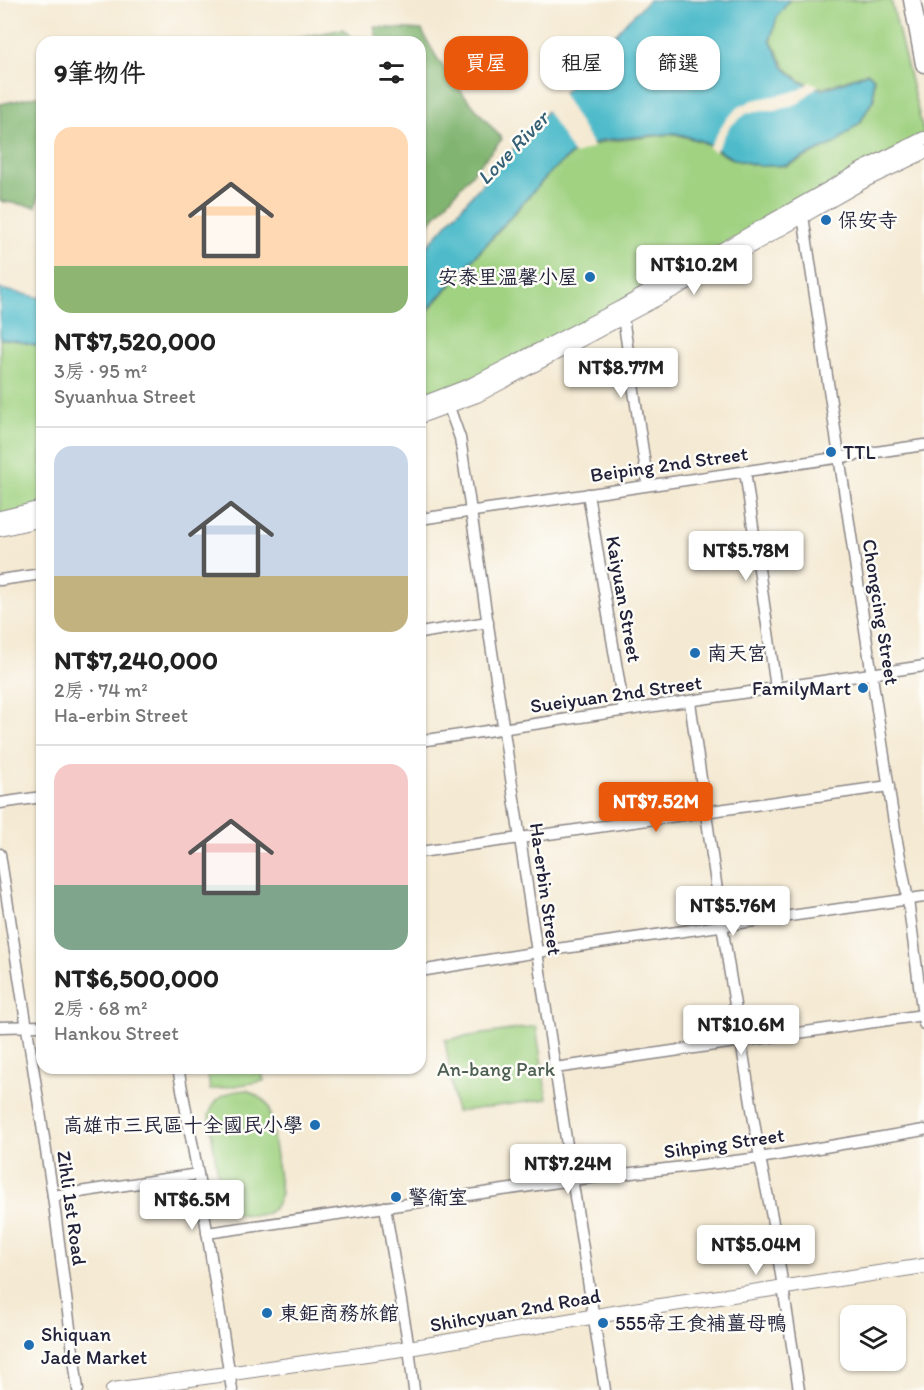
<!DOCTYPE html>
<html lang="zh-TW">
<meta charset="utf-8">
<style>
body{margin:0;font-family:Itim,"LXGW WenKai TC",sans-serif;background:#f2f2f2;color:#222;height:100vh;display:flex;flex-direction:column;font-size:22px;white-space:nowrap}
*{box-sizing:border-box;margin:0}
p{font-size:20px;color:#767676}
.icon{flex:none;width:33px;height:33px;fill:none;stroke:currentColor;stroke-width:2;stroke-linecap:round;stroke-linejoin:round}
.map{position:relative;flex:1;overflow:hidden}
.details{position:absolute;left:36px;top:36px;width:390px;height:1038px;display:flex;flex-direction:column;background:#fff;border-radius:18px;box-shadow:0 2px 4px #0004}
.details>*{flex:none}
.guide{position:absolute;left:444px;top:36px;width:390px;height:54px;display:flex;gap:12px}
.controls{position:absolute;left:840px;top:1305px;display:grid;gap:12px}
.controls a{display:grid;place-items:center;width:66px;height:66px;border-radius:12px;background:#fff;box-shadow:0 2px 4px #0004;font-size:30px}
.price{position:absolute;translate:-50% -51px;padding:0 14px;border-radius:6px;background:#fff;color:#222;font-size:20px;line-height:39px;filter:drop-shadow(0 2px 3px #0008)}
.price::after{content:'';position:absolute;left:50%;top:36px;width:18px;height:14px;margin-left:-9px;background:inherit;clip-path:polygon(0 0,100% 0,50% 100%)}
.price.on{background:#ea580c;color:#fff}
ul{padding:0;list-style:none}
li{display:grid;align-content:center;gap:12px;height:318px;padding:0 18px}
li+li{border-top:2px solid #e0e0e0}
li span{display:grid;place-items:center;height:186px;border-radius:18px;color:#555}
li>.icon{margin-inline-start:auto}
span .icon{width:108px;height:108px;fill:#fffc;stroke-width:1}
li b{font-size:26px}
h2{display:flex;justify-content:space-between;align-items:center;height:72px;padding:0 18px;font-size:26px}
.tag{padding:0 21px;border-radius:18px;background:#fff;box-shadow:0 2px 4px #0004;font-size:21px;line-height:54px}
.tag.on{background:#ea580c;color:#fff}
.map>svg:first-child{display:block}
.green{fill:#a0d282;stroke:#617a5e;stroke-width:1.5}
.forest{fill:#80b470;stroke:#516b56;stroke-width:1.5}
.water{fill:#4fbbca;stroke:#386e82;stroke-width:1.5}
.pier{fill:#f4e9d2}
.lines{fill:none;stroke-linecap:round;stroke-linejoin:round}
.minor-casing{stroke:#8b8686;stroke-width:13}
.tertiary-casing{stroke:#8b8686;stroke-width:16}
.secondary-casing{stroke:#8b8686;stroke-width:19}
.minor{stroke:#fff;stroke-width:10}
.tertiary{stroke:#fff;stroke-width:14}
.secondary{stroke:#fff;stroke-width:16}
.poi-dot{fill:#1f6fb2;stroke:#fdfcf7;stroke-width:2}
.labels{text-anchor:middle;stroke-width:5;stroke-linejoin:round;paint-order:stroke}
.poi-label{font-size:20px;fill:#22223b;stroke:#fdfcf7;text-anchor:start}
.street-label{font-size:20px;fill:#22223b;stroke:#fdfcf7}
.park-label{font-size:20px;fill:#4e6054;stroke:#fdfcf7}
.water-label{font-size:21px;font-style:italic;fill:#345f74;stroke:#fdfcf7}
</style>
<div class="map">
<svg width="924" height="1390" viewBox="0 0 924 1390">
<rect width="100%" height="100%" fill="#fdfcf7"/>
<filter id="ink" filterUnits="userSpaceOnUse"><feTurbulence type="fractalNoise" baseFrequency=".0167" numOctaves="2"/><feDisplacementMap in="SourceGraphic" scale="12" xChannelSelector="R" yChannelSelector="G"/><feConvolveMatrix kernelMatrix="1 2 1 2 8 2 1 2 1" color-interpolation-filters="sRGB"/></filter>
<filter id="wash" filterUnits="userSpaceOnUse"><feTurbulence type="fractalNoise" baseFrequency=".008" numOctaves="4" result="noise"/><feDisplacementMap in="SourceGraphic" scale="24" xChannelSelector="R" yChannelSelector="G"/><feGaussianBlur stdDeviation="1.35" result="paint"/><feColorMatrix in="noise" values="0 0 0 0 0 0 0 0 0 0 0 0 0 0 0 0 0 1.4 0 .05"/><feComposite in="paint" operator="in"/></filter>
<g filter="url(#wash)">
<rect width="100%" height="100%" fill="#f4e9d2"/>
<!-- green -->
<g class="green">
<path d="M790 0H891L924 135 694 266 420 405V320L551 172 574 153 603 142 675 134 702 142 731 159 760 166H787L836 143 860 123 874 99V78L868 72 823 88 801 81 786 68 771 40 777 17Z"/>
<path d="M0 339 18 341 42 347V508L0 518Z"/>
<path d="M536 1026 547 1099 456 1112 445 1040Z"/>
<path d="M207 1068H261L264 1081 210 1090Z"/>
<path d="M247 1090 264 1100 269 1107 281 1193C274 1219 260 1216 237 1214L221 1195 209 1116C214 1096 227 1091 247 1090Z"/>
</g>
<!-- forest -->
<g class="forest">
<path d="M374 27 422 30C441 72 472 104 502 139L420 234V42H378Z"/>
<path d="M343 29 357 42H278Z"/>
<path d="M42 95V184L36 207 0 201V104Z"/>
</g>
<!-- water -->
<g class="water">
<path d="M649 0H789L777 17 770 40 784 68 800 82 823 90 868 73 873 78V99L860 122 835 143 786 165 760 166 732 158 702 141 676 133 603 140 574 152 551 171 420 318V254L627 21Z"/>
<path d="M0 289 42 298V347L18 341 0 338Z"/>
</g>
<!-- pier -->
<g class="pier">
<path d="M810 82 819 85 799 103 776 111H755L746 114 730 126 715 152 708 148 727 118 739 107 753 100 784 94 801 89Z"/>
<path d="M561 91 594 147 574 155 546 109Z"/>
</g>
</g>
<g filter="url(#ink)">
<g class="lines">
<!-- minor casing -->
<g class="minor-casing">
<g id="minor">
<path d="M802 209 896 836 908 900 924 1024"/>
<path d="M622 311 648 485"/>
<path d="M446 399 460 438 537 952 605 1390"/>
<path d="M745 471 776 688"/>
<path d="M588 494 624 711"/>
<path d="M420 519 924 445"/>
<path d="M0 580 42 574"/>
<path d="M420 633 488 622"/>
<path d="M690 702 722 925 760 1158 772 1217 799 1390"/>
<path d="M420 741 924 666"/>
<path d="M0 803 42 797"/>
<path d="M420 852 889 786"/>
<path d="M0 854 53 1196 78 1390"/>
<path d="M420 971 557 949 924 897"/>
<path d="M0 1027 42 1026"/>
<path d="M178 1068 198 1174 232 1390"/>
<path d="M555 1068 923 1015"/>
<path d="M53 1196 198 1174"/>
<path d="M385 1207 409 1348 414 1390"/>
<path d="M207 1233 572 1180 760 1158 924 1130"/>
</g>
</g>
<!-- tertiary casing -->
<g class="tertiary-casing">
<g id="tertiary">
<path d="M420 405 472 385 621 308 862 170 924 139"/>
<path d="M420 416 477 395 680 286 867 179 924 152"/>
<path d="M0 518 42 508"/>
<path d="M0 529 42 519"/>
<path d="M113 1390 409 1348 614 1313 924 1266"/>
</g>
</g>
<!-- secondary casing -->
<g class="secondary-casing">
<path id="secondary" d="M912 0 924 64"/>
</g>
<!-- minor -->
<use href="#minor" class="minor"/>
<!-- tertiary -->
<use href="#tertiary" class="tertiary"/>
<!-- secondary -->
<use href="#secondary" class="secondary"/>
</g>
</g>
<!-- markers -->
<g class="poi-dot">
<circle cx="826" cy="220" r="6"/>
<circle cx="590" cy="277" r="6"/>
<circle cx="831" cy="452" r="6"/>
<circle cx="695" cy="653" r="6"/>
<circle cx="863" cy="688" r="6"/>
<circle cx="315" cy="1125" r="6"/>
<circle cx="396" cy="1197" r="6"/>
<circle cx="267" cy="1313" r="6"/>
<circle cx="603" cy="1323" r="6"/>
<circle cx="29" cy="1345" r="6"/>
</g>
<g class="labels">
<!-- poi labels -->
<g class="poi-label">
<text x="838" y="227">保安寺</text>
<text x="578" y="284" text-anchor="end">安泰里溫馨小屋</text>
<text x="843" y="459">TTL</text>
<text x="707" y="660">南天宮</text>
<text x="851" y="695" text-anchor="end">FamilyMart</text>
<text x="303" y="1132" text-anchor="end">高雄市三民區十全國民小學</text>
<text x="408" y="1204">警衛室</text>
<text x="279" y="1320">東鉅商務旅館</text>
<text x="615" y="1330">555帝王食補薑母鴨</text>
<text x="41" y="1341">Shiquan<tspan x="41" dy="23">Jade Market</tspan></text>
</g>
<!-- street labels -->
<g class="street-label">
<text transform="translate(669 464) rotate(-8)" y="7">Beiping 2nd Street</text>
<text transform="translate(624 599) rotate(80)" y="7">Kaiyuan Street</text>
<text transform="translate(881 612) rotate(81)" y="7">Chongcing Street</text>
<text transform="translate(616 694) rotate(-8)" y="7">Sueiyuan 2nd Street</text>
<text transform="translate(546 889) rotate(82)" y="7">Ha-erbin Street</text>
<text transform="translate(724 1143) rotate(-8)" y="7">Sihping Street</text>
<text transform="translate(72 1208) rotate(82)" y="7">Zihli 1st Road</text>
<text transform="translate(515 1310) rotate(-10)" y="7">Shihcyuan 2nd Road</text>
</g>
<!-- park labels -->
<g class="park-label">
<text x="496" y="1076">An-bang Park</text>
</g>
<!-- water labels -->
<g class="water-label">
<text transform="translate(513 148) rotate(-46)" y="7">Love River</text>
</g>
</g>
</svg>
<div class="controls">
<a><svg class="icon" aria-label="layers" viewBox="0 0 24 24"><path d="M12 4l9 5-9 5-9-5zM3 14l9 5 9-5"/></svg></a>
</div>
<b class="price" style="left:694px;top:296px">NT$10.2M</b>
<b class="price" style="left:621px;top:399px">NT$8.77M</b>
<b class="price" style="left:746px;top:582px">NT$5.78M</b>
<b class="price on" style="left:656px;top:833px">NT$7.52M</b>
<b class="price" style="left:733px;top:937px">NT$5.76M</b>
<b class="price" style="left:741px;top:1056px">NT$10.6M</b>
<b class="price" style="left:568px;top:1195px">NT$7.24M</b>
<b class="price" style="left:192px;top:1231px">NT$6.5M</b>
<b class="price" style="left:756px;top:1276px">NT$5.04M</b>
<div class="guide">
<a class="tag on">買屋</a>
<a class="tag">租屋</a>
<a class="tag">篩選</a>
</div>
<section class="details">
<h2>9筆物件<svg class="icon" aria-label="filters" viewBox="0 0 24 24"><path d="M4 7h16M4 17h16"/><circle cx="9" cy="7" r="2"/><circle cx="15" cy="17" r="2"/></svg></h2>
<ul>
<li><span style="background:linear-gradient(#ffd9b3 75%,#8fb573 0)"><svg class="icon" aria-label="home" viewBox="0 0 24 24"><path d="M3 11l9-7 9 7M6 9v11h12V9"/></svg></span><div><b>NT$7,520,000</b><p>3房 · 95 m²</p><p>Syuanhua Street</p></div></li>
<li><span style="background:linear-gradient(#c9d6e8 70%,#c2b280 0)"><svg class="icon" aria-label="home" viewBox="0 0 24 24"><path d="M3 11l9-7 9 7M6 9v11h12V9"/></svg></span><div><b>NT$7,240,000</b><p>2房 · 74 m²</p><p>Ha-erbin Street</p></div></li>
<li><span style="background:linear-gradient(#f6c9c9 65%,#7fa58c 0)"><svg class="icon" aria-label="home" viewBox="0 0 24 24"><path d="M3 11l9-7 9 7M6 9v11h12V9"/></svg></span><div><b>NT$6,500,000</b><p>2房 · 68 m²</p><p>Hankou Street</p></div></li>
</ul>
</section>
</div>
